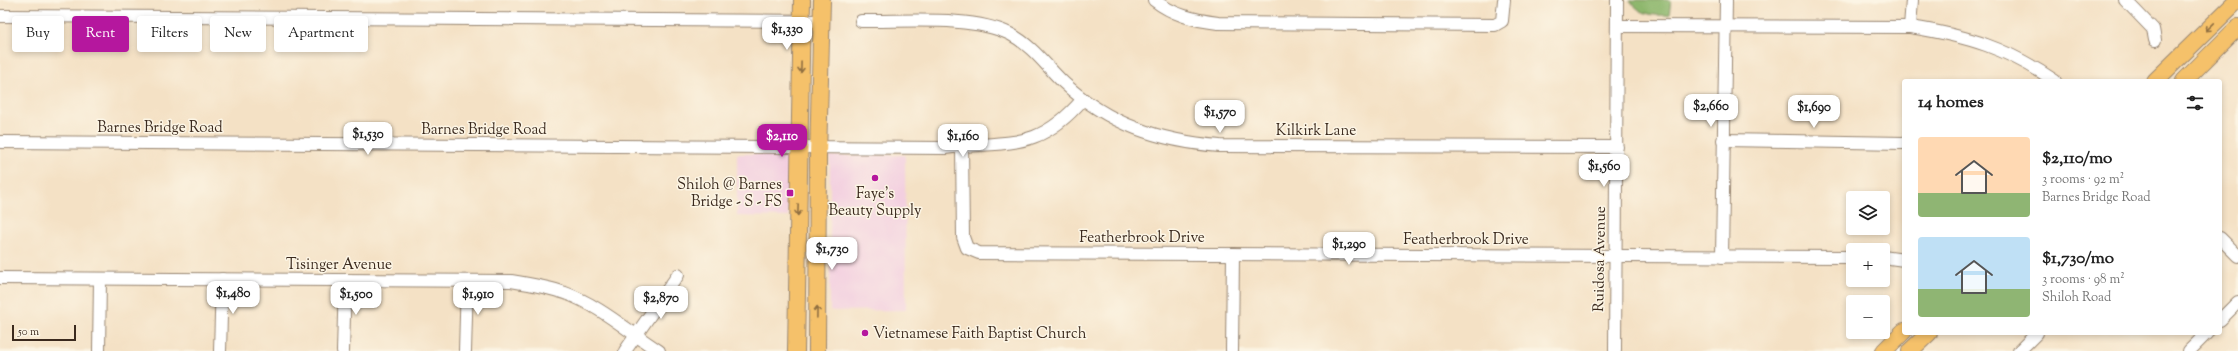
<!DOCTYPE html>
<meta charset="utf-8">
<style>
body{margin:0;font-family:"Sorts Mill Goudy",serif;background:#f6f6f6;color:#222;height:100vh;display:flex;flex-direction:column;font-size:15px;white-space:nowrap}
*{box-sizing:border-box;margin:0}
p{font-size:13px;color:#767676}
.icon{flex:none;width:22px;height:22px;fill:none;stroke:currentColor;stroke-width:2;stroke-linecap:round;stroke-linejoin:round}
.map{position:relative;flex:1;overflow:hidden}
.details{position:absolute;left:1902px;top:79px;width:320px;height:256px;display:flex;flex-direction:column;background:#fff;border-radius:4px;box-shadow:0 2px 6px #0003}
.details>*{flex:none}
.banner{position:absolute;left:12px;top:16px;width:380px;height:36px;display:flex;gap:8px}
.buttons{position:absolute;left:1846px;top:191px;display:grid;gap:8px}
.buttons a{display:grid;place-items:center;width:44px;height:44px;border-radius:4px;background:#fff;box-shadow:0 2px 6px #0003;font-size:20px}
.scale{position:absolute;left:12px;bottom:10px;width:64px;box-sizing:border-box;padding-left:4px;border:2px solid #3b2a1e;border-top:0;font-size:11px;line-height:14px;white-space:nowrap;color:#3b2a1e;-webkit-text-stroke:3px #fcf5e5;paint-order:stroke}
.price{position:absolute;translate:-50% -34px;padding:0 9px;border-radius:8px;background:#fff;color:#222;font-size:13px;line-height:26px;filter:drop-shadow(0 1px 2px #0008)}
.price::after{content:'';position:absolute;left:50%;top:24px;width:12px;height:9px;margin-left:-6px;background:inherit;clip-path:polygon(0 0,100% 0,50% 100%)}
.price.current{background:#b5179e;color:#fff}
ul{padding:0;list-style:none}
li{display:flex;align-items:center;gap:12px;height:100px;padding:0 16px}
li span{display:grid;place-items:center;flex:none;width:112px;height:80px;border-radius:4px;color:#555}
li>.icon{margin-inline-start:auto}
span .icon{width:48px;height:48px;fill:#fffc;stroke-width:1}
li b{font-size:17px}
h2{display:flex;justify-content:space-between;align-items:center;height:48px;padding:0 16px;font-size:17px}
.pill{padding:0 14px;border-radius:4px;background:#fff;box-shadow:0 2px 6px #0003;font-size:14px;line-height:36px}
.pill.current{background:#b5179e;color:#fff}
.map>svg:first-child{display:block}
.built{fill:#f3cfe0}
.forest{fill:#8eb76d;stroke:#647046}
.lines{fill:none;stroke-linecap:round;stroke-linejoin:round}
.minor-casing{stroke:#988672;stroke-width:14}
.major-casing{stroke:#988672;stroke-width:18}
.minor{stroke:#fff;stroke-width:12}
.major{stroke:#f5c16b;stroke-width:16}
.oneway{stroke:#8f6e41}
.poi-dot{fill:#b5179e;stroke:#fcf5e5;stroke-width:1.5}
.labels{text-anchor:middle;stroke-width:3;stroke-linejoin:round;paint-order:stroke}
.street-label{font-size:15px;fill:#3b2a1e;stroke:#fcf5e5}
.poi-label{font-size:15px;fill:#3b2a1e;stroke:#fcf5e5;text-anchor:end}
</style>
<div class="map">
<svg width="2238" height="351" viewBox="0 0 2238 351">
<rect width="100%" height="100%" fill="#fcf5e5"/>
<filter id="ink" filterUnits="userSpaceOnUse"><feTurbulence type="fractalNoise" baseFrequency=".025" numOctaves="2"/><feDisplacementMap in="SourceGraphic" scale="8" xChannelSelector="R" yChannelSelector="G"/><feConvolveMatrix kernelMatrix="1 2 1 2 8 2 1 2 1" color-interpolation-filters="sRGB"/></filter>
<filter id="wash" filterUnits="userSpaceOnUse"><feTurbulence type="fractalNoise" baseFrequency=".012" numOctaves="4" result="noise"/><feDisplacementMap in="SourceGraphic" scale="16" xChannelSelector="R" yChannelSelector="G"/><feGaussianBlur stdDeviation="0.9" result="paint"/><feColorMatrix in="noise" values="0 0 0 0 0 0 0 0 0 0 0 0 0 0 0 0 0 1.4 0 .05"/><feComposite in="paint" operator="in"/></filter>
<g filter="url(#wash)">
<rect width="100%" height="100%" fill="#f4e1c5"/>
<!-- built -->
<g class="built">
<path d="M737 154H783L788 158V217L737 216Z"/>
<path d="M905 155 906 310 830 311V156Z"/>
</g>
<!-- forest -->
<path class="forest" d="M1630 0H1671L1669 15C1654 16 1639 15 1630 0Z"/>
</g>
<g filter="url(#ink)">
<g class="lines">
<!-- minor casing -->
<g class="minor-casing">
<g id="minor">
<path d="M1154 0C1173 15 1194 20 1218 23L1495 25 1502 21 1504 0"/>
<path d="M2125 0 2153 29 2155 40"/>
<path d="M0 16 822 21"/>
<path d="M861 21C904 22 972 15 1010 34 1033 46 1046 66 1064 83 1109 125 1160 141 1220 146L1617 147"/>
<path d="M1617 26 1910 27C1968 36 2007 48 2055 81"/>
<path d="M1910 27 1912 0"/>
<path d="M1723 140 1904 143"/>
<path d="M0 142 945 148C1008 140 1037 153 1083 99"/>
<path d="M962 146 963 237 967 248 979 253 1853 257"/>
<path d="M2220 238 2238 256"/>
<path d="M1722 257 1726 0"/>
<path d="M1883 257 1904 260"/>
<path d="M0 278 511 281C530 284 548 287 565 293 599 305 629 332 659 351"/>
<path d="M2220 320 2238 302"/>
<path d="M99 351 100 279"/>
<path d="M220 351 222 279"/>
<path d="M343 351 345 280"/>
<path d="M465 351 467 281"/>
<path d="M625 351 678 275"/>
<path d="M1232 351 1233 254"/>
<path d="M1615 351 1617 0"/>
<path d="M2019 351 2037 333"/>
<path d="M2189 351 2207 333"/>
</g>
</g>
<!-- major casing -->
<g class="major-casing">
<g id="major">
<path d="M2155 81 2238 0"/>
<path d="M2184 81 2238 27"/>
<path d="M796 351 802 0"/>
<path d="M817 351 818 157 822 0"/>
<path d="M1884 351 1904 331"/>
<path d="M1910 351 1929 333"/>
</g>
</g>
<!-- minor -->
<use href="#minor" class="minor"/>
<!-- major -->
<use href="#major" class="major"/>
</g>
<!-- one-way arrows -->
<defs><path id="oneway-shaft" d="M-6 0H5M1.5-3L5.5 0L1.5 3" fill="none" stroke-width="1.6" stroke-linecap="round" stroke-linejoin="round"/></defs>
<g class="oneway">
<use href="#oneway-shaft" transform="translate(2210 27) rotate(136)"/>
<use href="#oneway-shaft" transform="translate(801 67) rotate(91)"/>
<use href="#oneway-shaft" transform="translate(798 210) rotate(92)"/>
<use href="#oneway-shaft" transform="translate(817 312) rotate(-89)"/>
</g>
</g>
<!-- markers -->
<g class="poi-dot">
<circle cx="875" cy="178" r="4"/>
<rect x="786" y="189" width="8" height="8" rx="2"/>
<circle cx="865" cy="333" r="4"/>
</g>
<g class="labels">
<!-- street labels -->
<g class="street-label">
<text x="160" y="132">Barnes Bridge Road</text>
<text x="484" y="134">Barnes Bridge Road</text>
<text x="1316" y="135">Kilkirk Lane</text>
<text x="1142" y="242">Featherbrook Drive</text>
<text x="1466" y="244">Featherbrook Drive</text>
<text transform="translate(1599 259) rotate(-89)" y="5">Ruidosa Avenue</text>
<text x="339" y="269">Tisinger Avenue</text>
</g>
<!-- poi labels -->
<g class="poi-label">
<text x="782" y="189">Shiloh @ Barnes<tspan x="782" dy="17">Bridge - S - FS</tspan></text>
<text x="875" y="198" text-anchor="middle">Faye's<tspan x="875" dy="17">Beauty Supply</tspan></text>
<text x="873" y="338" text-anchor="start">Vietnamese Faith Baptist Church</text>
</g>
</g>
</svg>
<div class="buttons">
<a><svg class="icon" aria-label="layers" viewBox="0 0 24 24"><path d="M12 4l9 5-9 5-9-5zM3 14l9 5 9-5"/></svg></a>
<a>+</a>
<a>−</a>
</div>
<div class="scale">50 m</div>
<b class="price" style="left:787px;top:51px">$1,330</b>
<b class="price" style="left:1711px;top:128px">$2,660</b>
<b class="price" style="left:1814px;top:129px">$1,690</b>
<b class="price" style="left:1220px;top:134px">$1,570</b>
<b class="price" style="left:368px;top:156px">$1,530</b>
<b class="price current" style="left:782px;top:158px">$2,110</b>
<b class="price" style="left:963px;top:158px">$1,160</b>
<b class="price" style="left:1604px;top:188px">$1,560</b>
<b class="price" style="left:1349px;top:266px">$1,290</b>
<b class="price" style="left:832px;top:271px">$1,730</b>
<b class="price" style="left:233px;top:315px">$1,480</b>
<b class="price" style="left:356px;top:316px">$1,500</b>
<b class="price" style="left:478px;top:316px">$1,910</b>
<b class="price" style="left:661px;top:320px">$2,870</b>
<div class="banner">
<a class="pill">Buy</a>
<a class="pill current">Rent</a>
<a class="pill">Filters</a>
<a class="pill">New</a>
<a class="pill">Apartment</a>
</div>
<section class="details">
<h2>14 homes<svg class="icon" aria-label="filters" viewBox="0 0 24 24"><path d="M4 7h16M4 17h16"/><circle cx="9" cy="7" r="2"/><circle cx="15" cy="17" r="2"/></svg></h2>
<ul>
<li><span style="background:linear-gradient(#ffd9b3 70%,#8fb573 0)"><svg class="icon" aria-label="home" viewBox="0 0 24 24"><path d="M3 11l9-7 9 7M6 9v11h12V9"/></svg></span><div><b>$2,110/mo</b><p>3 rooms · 92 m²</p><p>Barnes Bridge Road</p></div></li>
<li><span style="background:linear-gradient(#bfe0f5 65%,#8fb573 0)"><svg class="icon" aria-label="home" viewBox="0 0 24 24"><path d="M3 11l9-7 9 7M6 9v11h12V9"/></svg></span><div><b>$1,730/mo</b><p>3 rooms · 98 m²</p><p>Shiloh Road</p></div></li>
</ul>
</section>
</div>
